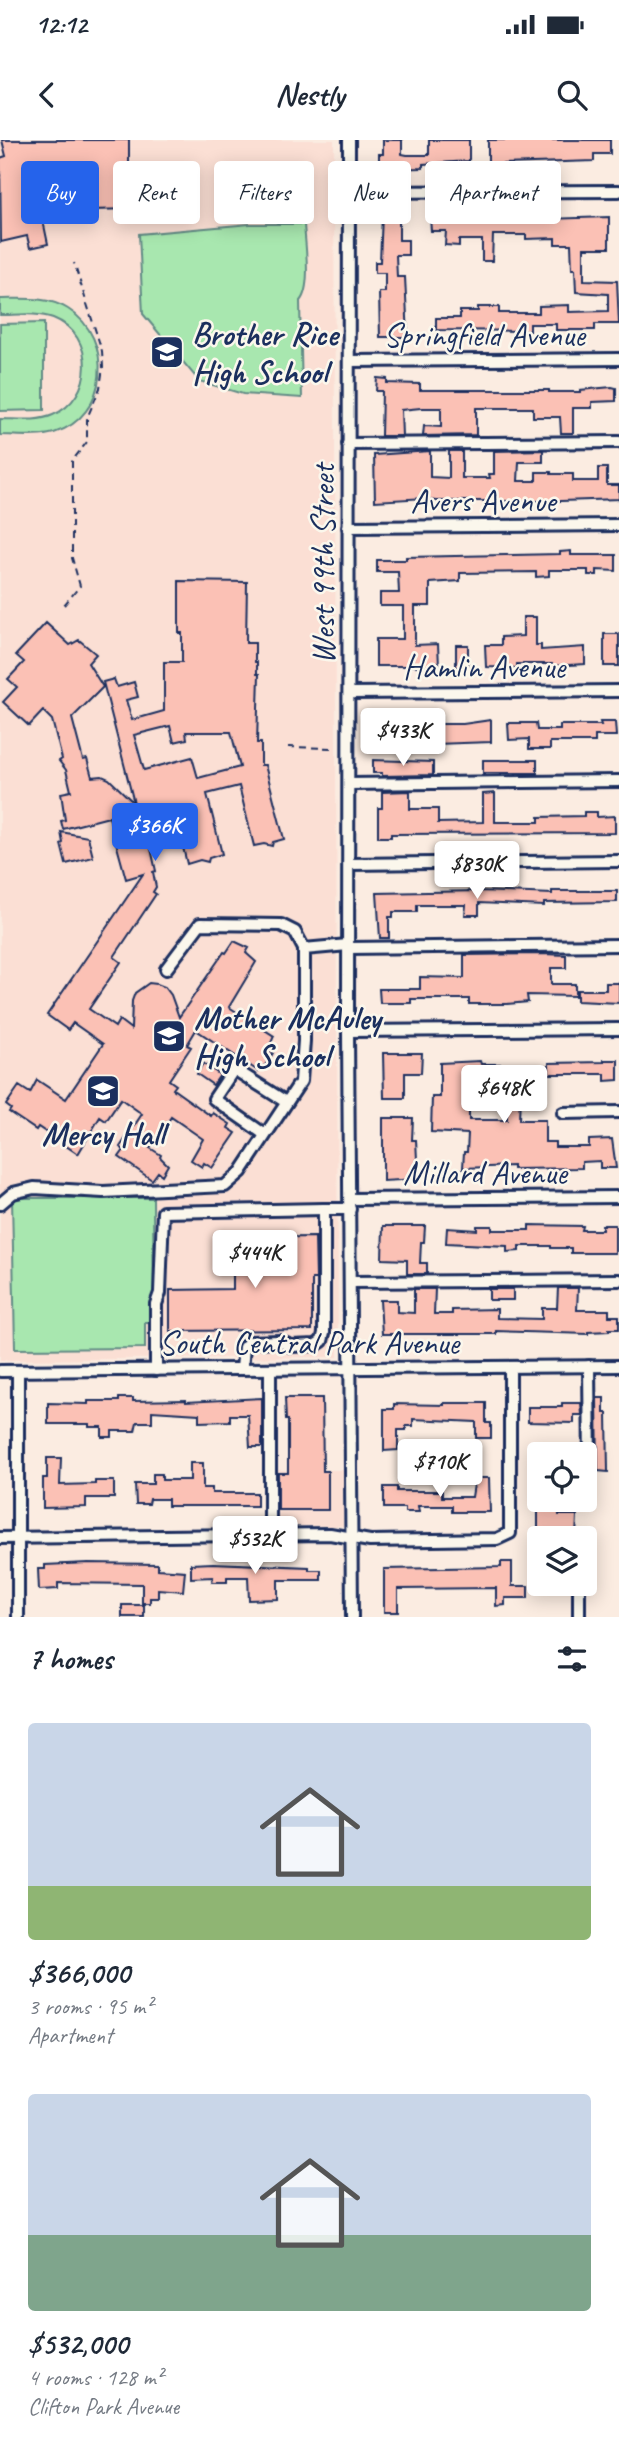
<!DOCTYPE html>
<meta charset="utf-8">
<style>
body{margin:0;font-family:Caveat,sans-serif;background:#f6f6f7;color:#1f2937;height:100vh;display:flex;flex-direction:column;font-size:26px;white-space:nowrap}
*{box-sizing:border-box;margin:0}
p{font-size:23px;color:#747a83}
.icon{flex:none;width:38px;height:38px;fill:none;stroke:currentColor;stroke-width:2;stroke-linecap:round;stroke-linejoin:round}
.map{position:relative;height:1477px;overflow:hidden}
.side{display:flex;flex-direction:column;background:#fff;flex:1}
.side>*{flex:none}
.top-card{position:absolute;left:21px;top:21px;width:578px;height:63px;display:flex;gap:14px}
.fabs{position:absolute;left:527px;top:1302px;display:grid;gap:14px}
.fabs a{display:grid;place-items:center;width:70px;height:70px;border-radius:7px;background:#fff;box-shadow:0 4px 18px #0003;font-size:35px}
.price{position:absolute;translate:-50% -60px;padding:0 16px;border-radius:7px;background:#fff;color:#222;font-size:23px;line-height:46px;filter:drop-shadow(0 2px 4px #0008)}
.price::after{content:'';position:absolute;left:50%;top:42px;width:21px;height:16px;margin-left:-10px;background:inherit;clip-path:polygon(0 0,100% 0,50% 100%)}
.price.on{background:#2563eb;color:#fff}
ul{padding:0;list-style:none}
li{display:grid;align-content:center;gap:14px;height:371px;padding:0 28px}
li span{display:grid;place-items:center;height:217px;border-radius:7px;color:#555}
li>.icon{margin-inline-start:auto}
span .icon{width:126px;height:126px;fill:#fffc;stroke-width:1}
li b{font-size:30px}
h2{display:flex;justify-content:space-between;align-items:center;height:84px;padding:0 28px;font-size:30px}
.pill{padding:0 24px;border-radius:7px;background:#fff;box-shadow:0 4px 18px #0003;font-size:24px;line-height:63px}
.pill.on{background:#2563eb;color:#fff}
.status{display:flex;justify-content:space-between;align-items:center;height:49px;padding:0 35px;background:#fff;direction:ltr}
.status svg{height:19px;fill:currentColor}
header{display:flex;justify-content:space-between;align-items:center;height:91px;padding:0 28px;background:#fff;font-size:32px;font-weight:800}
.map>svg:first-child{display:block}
.built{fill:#fbdfd4}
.green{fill:#a8e7af;stroke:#628b86;stroke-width:2}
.building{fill:#fbc1b5;stroke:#1b2f5e;stroke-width:2;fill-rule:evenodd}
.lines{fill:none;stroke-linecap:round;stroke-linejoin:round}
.minor-casing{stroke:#1b2f5e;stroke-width:16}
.path{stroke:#1b2f5e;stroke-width:2;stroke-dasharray:7 5;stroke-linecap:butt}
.minor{stroke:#fbf7ec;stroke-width:10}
.labels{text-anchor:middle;stroke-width:5;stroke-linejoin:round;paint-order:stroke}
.poi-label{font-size:33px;font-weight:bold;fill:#1b2f5e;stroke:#fbf7ec;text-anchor:start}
.street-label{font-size:33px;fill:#1b2f5e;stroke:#fbf7ec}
</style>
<div class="status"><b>12:12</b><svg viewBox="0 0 49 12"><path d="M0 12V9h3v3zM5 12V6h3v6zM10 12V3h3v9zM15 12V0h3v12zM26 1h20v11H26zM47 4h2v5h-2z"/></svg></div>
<header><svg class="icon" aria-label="back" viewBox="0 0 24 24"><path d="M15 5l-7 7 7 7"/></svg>Nestly<svg class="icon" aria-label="search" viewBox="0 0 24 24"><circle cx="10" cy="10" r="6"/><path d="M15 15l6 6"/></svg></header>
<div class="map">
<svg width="619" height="1477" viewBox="0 0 619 1477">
<rect width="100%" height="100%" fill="#fbece1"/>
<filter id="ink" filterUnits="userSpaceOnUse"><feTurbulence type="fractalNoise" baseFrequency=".0143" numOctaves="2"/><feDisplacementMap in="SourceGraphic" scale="14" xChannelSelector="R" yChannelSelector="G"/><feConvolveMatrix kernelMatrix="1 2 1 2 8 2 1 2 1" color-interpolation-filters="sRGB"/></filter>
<g filter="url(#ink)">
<!-- built -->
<g class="built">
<path d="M0 0H334L338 1217 0 1220Z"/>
<path d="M270 1330H343V1386L270 1387Z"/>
</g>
<!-- green -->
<g class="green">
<path d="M250 84H304C305 103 312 148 300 161L302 258 243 254 199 241 143 174 139 94Z"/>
<path d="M0 159C23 159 48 156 68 169 115 198 109 277 54 293 37 298 17 295 0 295V279C17 279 37 282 53 275 94 258 97 195 53 178 37 172 17 175 0 175Z"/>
<path d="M44 183V270L0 271V184Z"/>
<path d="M12 1058H153L154 1182H145V1208L15 1209Z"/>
</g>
<!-- building -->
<g class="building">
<path d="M2 0H129V41H134V69L41 71 48 104 30 108 27 96 1 102 0 18 6 16Z"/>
<path d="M383 0H402V14L407 15H429V0H469V21L423 24V28L379 29V14H383Z"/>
<path d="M488 0H610V14H594V21L503 24V26H488Z"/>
<path d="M382 75H399V100H408V115H396L397 137H405L408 197H380L379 152H385V133H375V122H380Z"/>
<path d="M463 76H516V80L609 77V108H584V140L617 141 619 184H595V190H556V184H530V191L436 190V178H460V171H478V167H499V173H539V166L569 165V172L608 171V154L576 152 575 129H572L571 104H555V98L526 99V95H493L492 121H482V100H459V106L445 105 446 91H431L430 78Z"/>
<path d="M377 238 387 239V243L420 244V250H549V252H580V250L612 247 616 248V261L592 262V268H573V293H561L560 277H533V268H476V295L423 296 424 286 441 287V268H421L401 270 402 296H381L382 251H376Z"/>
<path d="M543 310V322H519L518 341H536V332H551V334H573V341H598V328H607V345H619V359L561 361H437L424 360 425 358 375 361 374 315 430 311V337L449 338V311H462V338H490L489 334H494V311Z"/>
<path d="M571 411V415H616V431L597 430V435H588V430H549V436L536 437V432L460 433V441L430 443V466H415V505L438 504 439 526H376V499H403V466H380V453H399L398 432H377V420H406V417L560 414V412Z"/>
<path d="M179 441 247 442 246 503H255V522H257V534H259L257 603H261V625H265L284 699 273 702 272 706 264 704 254 706 239 646 207 654 222 714 209 718 208 722 200 720 187 724 175 674 145 682 156 731 153 732 156 747 153 752 156 754 114 817 121 822 89 869 115 887 119 880 131 889 132 861 135 853 149 843 157 844 165 847 171 855 179 877 224 812 226 813 234 801 249 808 246 813 256 822 229 867 274 896 268 910 273 913 264 927 262 926 258 931 196 890 187 905 191 907 169 940 176 945 173 949 211 976 213 973 230 984 228 988 236 993 212 1028 204 1023 202 1027 191 1020 203 999 171 977 150 1008 161 1015 160 1017 168 1025 162 1035 158 1032 152 1040 119 1017 124 1010 120 1007 142 974 121 959 106 981 100 977 78 1014 38 987 36 990 9 972 11 969 6 965 19 946 30 953 37 940 66 959 103 904 73 883 68 890 47 875 143 734 126 739 109 677 63 689 61 681 65 680 61 653 71 651 66 630 59 621 62 619 52 580 43 571 29 586 3 562 17 547 8 539 24 522 16 515 46 483 70 505 79 500 96 514 88 523 103 547 72 578 83 620 87 619 92 637 102 636 109 639 134 663 103 542 114 539 117 547 134 542 138 557 126 560 132 580 164 571V522H182V493H179ZM170 586 174 602 187 599 186 592H231L240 627 198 638 192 617 144 630 134 595Z"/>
<path d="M523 477H536V505H541V510L585 507V524L552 526V524H517V528L486 527 485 505H501V497L523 496Z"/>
<rect x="604" y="494" width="15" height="32"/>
<rect x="456" y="505" width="12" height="22"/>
<path d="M491 580V602L435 604V597L409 598V602H392V597H373V584H463Z"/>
<path d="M600 582H615L616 596H595V602H550V609H529V599L509 600 508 583H536L537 590H560V585H601Z"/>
<path d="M373 620 433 622V635L382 636V633H373Z"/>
<rect x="483" y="620" width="54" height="13"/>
<path d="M410 651V669H438V683L483 682V654L495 653V682H539V677L584 676V672H597V677L615 676V693L391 694V697H378V668H382V652Z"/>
<path d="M61 692 88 697 93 717 66 724 61 704 63 703Z"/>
<path d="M479 751 552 754V751H617V762L544 763V766L479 763V775H465L466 765H417V772H393V777H389V798H380L377 753Z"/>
<path d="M544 814 566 815V828H551V844H575V856L527 855 528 862 507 864H469V859H411V863H380L379 849H420V837L464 838V815Z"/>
<path d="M606 843H619V863L577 861V850H606Z"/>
<path d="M383 913H422L421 933H405V958H384Z"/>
<path d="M604 920H618V940L605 941V934H549V923L604 922Z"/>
<path d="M480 921 481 924H530V935H502V938H491V945L469 946V980H507V956H520L519 980H545V1002H555V1007H589V1000L612 999 616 1028H600V1021L582 1022V1028L513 1029V1026L463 1028 464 1012H467L468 994 431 992 432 957H440V923Z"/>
<path d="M203 923 220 935 213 945 197 934Z"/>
<path d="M383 978H413L412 1000H416L418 1039 383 1041Z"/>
<path d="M529 1085 583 1086 582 1090H602V1085H615V1113H571V1108H551V1106H519V1111L507 1112V1106L446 1103 447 1088 477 1090V1086H492V1090H529Z"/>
<path d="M383 1086H425L424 1102H421L420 1123H427V1134H407V1120L382 1119Z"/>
<path d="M315 1097 316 1139H312V1190L170 1191V1150L233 1149V1098Z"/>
<path d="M558 1148H578L577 1170H609V1176H619V1189H609V1191L588 1192V1194L496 1191V1194H382L380 1160H397V1172L414 1173V1149H435L434 1174H452V1170L497 1169V1178L542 1179V1168H557Z"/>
<rect x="489" y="1149" width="24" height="11"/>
<path d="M119 1258H133V1261L186 1260V1262L262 1258V1307H250L248 1275H230V1281L199 1282V1274L152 1271V1282H137L135 1291H112V1297H102V1287H89V1284H48V1263L88 1264V1261H119Z"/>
<path d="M285 1258H322L323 1331H328V1370H278V1333H288V1280H286Z"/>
<path d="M597 1258H604V1273H607L608 1332 598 1331Z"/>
<path d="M444 1263H486V1283H491V1298H476V1282L413 1279V1286H406V1290H398V1310L384 1311V1269H394V1264L444 1265Z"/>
<path d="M562 1263H581L582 1275H574V1283L528 1282V1267H562Z"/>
<path d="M47 1318H61L60 1345 95 1344V1341H114V1358H86V1367L43 1368V1338H47Z"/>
<path d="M190 1323H203V1348H212V1353H257V1366H168V1359H150L149 1364H136L135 1344H153V1334H162V1340H190Z"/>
<path d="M475 1338H489L490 1372H452V1366H418L419 1372H405V1368H384V1347H397V1351H442V1357H472Z"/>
<path d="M538 1363H558L559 1375H577L576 1398H538Z"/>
<path d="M501 1422H512V1446H528V1458H505V1465L496 1466V1448L398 1449V1472H384V1429L501 1427Z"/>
<path d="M88 1423 158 1424V1429L185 1431 183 1451 158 1449V1458H150V1463H142V1444L58 1443V1449L39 1450 38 1429H45V1425Z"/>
<path d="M213 1423 309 1427V1430H321V1440H278V1459L249 1460 248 1437H227V1442H212L213 1437 191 1438V1424Z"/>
<rect x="122" y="1465" width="22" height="12"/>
</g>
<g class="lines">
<!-- minor casing -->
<g class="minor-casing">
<g id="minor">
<path d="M349 0 348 891 352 1477"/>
<path d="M349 52 619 51"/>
<path d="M349 221 619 219"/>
<path d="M348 304 619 302"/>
<path d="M348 387 619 385"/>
<path d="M349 553 619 551"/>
<path d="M349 644 619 641"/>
<path d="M349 724 619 721"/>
<path d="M348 808 619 805"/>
<path d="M166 829 200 784 281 785 295 792 304 809"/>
<path d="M348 891 619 889"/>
<path d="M563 973 619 972"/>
<path d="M264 994 214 959 234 929 286 962"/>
<path d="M350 1059 619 1057"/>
<path d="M0 1064 13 1053 34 1048 103 1052 225 1046 241 1032 301 941 304 901V809L348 805"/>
<path d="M351 1142 619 1140"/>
<path d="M589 1226 590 1329"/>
<path d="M242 1229 244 1207 249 1202 279 1201 291 1206 316 1205 322 1201 324 1193V1069H350"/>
<path d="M270 1229V1395"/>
<path d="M156 1230V1164L160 1153 163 1072 324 1069"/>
<path d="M0 1231 619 1226"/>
<path d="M18 1231V1477"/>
<path d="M0 1398 330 1394 370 1401 497 1399 510 1393V1227"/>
<path d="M579 1447V1477"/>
</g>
</g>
<!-- path -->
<g class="path">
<path d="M64 465 80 446 72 418V321L87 302V278L100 248 103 227 102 211 74 123"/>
<path d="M288 607 336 608"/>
</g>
<!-- minor -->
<use href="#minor" class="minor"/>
</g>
</g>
<!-- icons -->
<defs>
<g id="school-square" transform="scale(1.75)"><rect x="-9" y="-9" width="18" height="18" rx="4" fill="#1b2f5e" stroke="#fbf7ec"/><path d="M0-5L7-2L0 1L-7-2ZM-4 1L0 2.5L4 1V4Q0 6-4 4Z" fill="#fff"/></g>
</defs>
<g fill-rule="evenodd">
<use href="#school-square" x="167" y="212"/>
<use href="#school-square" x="169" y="896"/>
<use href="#school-square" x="103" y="951"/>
</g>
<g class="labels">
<!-- poi labels -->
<g class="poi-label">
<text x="192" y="205">Brother Rice<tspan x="192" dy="38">High School</tspan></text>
<text x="194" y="889">Mother McAuley<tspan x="194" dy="38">High School</tspan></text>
<text x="103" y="1005" text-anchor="middle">Mercy Hall</text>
</g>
<!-- street labels -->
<g class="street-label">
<text x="484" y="206">Springfield Avenue</text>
<text x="483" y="372">Avers Avenue</text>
<text transform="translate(322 424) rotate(-90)" y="12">West 99th Street</text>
<text x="484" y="538">Hamlin Avenue</text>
<text x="485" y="1044">Millard Avenue</text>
<text x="309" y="1214">South Central Park Avenue</text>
</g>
</g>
</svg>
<div class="fabs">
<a><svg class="icon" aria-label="locate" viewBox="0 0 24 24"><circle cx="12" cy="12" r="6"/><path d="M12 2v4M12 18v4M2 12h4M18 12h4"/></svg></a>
<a><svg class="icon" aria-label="layers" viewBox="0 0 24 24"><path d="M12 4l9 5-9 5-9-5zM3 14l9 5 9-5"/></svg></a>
</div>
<b class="price" style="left:403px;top:628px">$433K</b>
<b class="price on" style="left:155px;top:723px">$366K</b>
<b class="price" style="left:477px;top:761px">$830K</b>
<b class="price" style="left:504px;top:985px">$648K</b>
<b class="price" style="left:255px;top:1150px">$444K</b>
<b class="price" style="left:440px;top:1359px">$710K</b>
<b class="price" style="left:255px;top:1436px">$532K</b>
<div class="top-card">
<a class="pill on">Buy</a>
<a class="pill">Rent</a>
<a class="pill">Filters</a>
<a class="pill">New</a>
<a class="pill">Apartment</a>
</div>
</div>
<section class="side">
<h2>7 homes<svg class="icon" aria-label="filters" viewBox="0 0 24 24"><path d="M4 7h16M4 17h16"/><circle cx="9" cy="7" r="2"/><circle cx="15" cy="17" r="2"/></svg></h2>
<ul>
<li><span style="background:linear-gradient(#c9d6e8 75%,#8fb573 0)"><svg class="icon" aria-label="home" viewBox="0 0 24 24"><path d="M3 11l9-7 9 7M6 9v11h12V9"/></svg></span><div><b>$366,000</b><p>3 rooms · 95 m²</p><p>Apartment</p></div></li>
<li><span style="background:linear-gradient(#c9d6e8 65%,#7fa58c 0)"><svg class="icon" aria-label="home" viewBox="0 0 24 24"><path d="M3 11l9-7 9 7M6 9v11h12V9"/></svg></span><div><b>$532,000</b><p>4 rooms · 128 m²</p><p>Clifton Park Avenue</p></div></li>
</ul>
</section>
